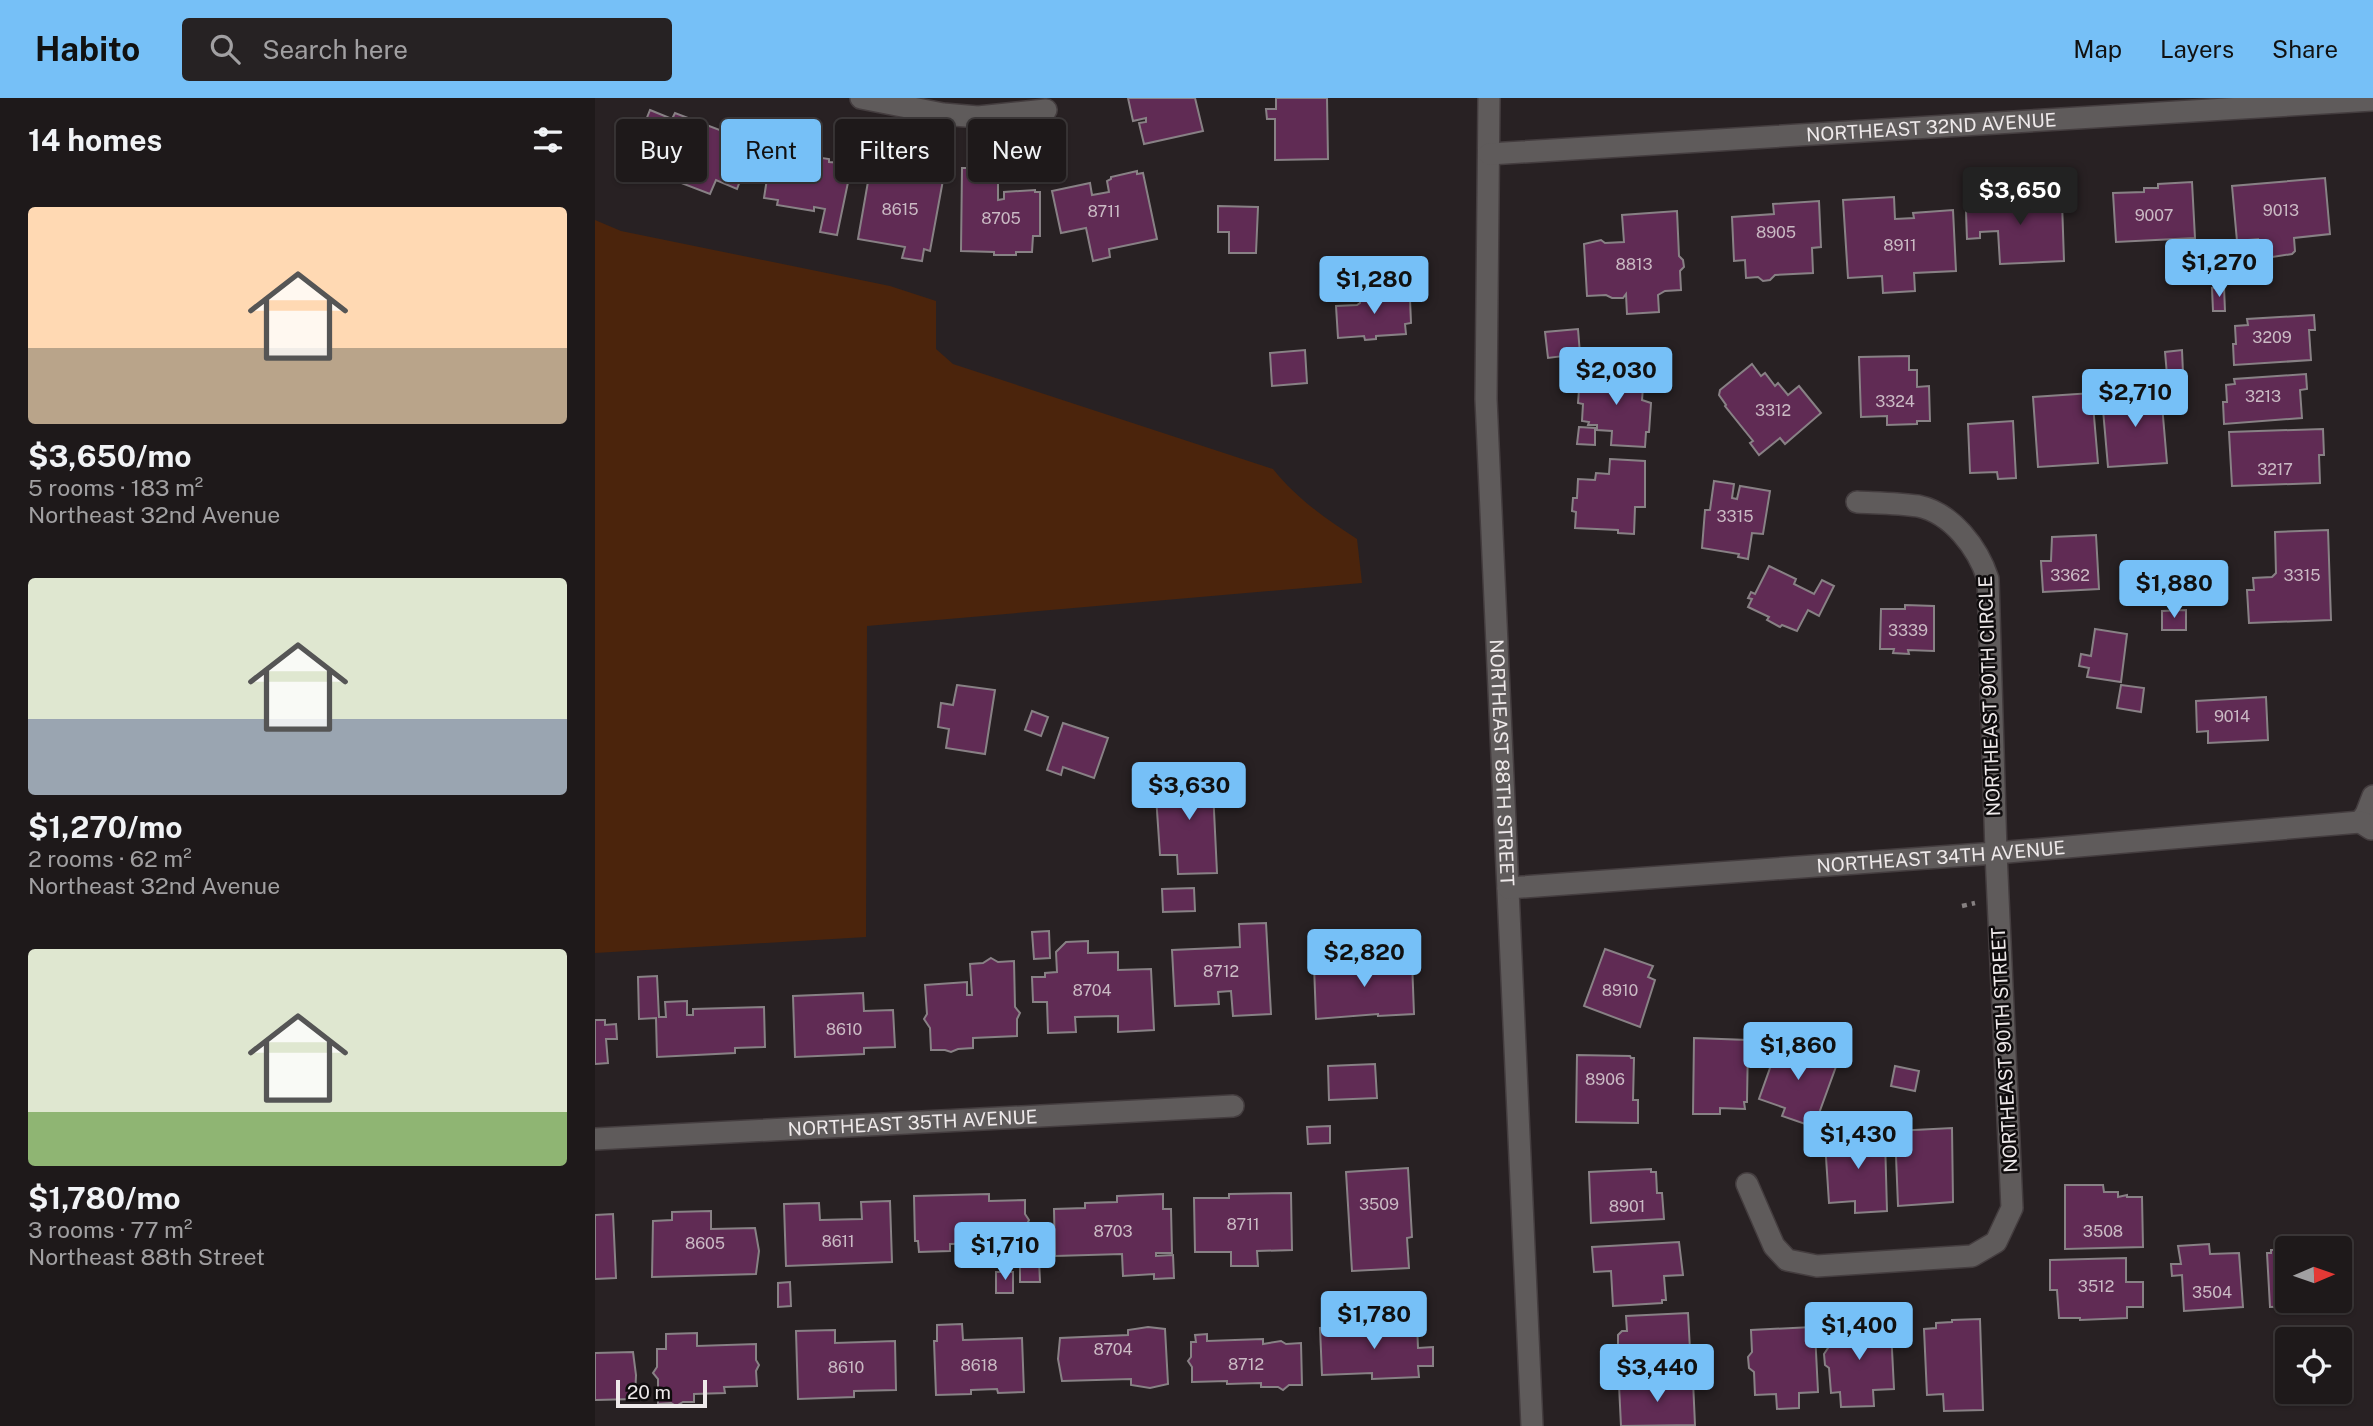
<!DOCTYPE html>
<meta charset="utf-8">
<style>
body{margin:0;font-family:"Public Sans",sans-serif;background:#262223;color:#f1f3f6;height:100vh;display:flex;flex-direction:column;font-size:26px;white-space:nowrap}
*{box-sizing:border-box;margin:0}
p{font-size:23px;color:#a1a0a2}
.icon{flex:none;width:38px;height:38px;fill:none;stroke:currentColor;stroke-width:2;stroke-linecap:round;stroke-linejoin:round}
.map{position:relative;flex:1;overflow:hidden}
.sheet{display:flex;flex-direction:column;background:#1e191a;width:595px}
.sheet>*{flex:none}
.banner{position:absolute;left:21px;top:21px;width:665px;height:63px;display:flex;gap:14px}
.needle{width:46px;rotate:88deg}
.buttons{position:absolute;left:1680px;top:1138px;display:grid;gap:14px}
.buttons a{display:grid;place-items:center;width:77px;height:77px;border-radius:7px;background:#1e191a;box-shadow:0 2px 5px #0004,0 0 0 2px #3c3839;font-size:35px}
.scale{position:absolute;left:21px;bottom:18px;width:91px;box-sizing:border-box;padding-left:7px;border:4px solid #eee9ea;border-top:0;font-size:19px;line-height:24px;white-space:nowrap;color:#eee9ea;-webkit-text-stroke:5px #0f0c0d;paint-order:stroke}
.price{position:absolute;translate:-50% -60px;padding:0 16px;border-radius:7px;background:#76c0f7;color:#111;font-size:23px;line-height:46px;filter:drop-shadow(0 2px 4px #0008)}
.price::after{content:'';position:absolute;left:50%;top:42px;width:21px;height:16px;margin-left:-10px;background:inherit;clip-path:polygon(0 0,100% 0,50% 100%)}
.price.selected{background:#222;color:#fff}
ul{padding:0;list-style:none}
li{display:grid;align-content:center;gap:14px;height:371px;padding:0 28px}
li span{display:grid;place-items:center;height:217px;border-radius:7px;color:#555}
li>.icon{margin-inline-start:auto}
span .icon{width:126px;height:126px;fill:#fffc;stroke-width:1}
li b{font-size:30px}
h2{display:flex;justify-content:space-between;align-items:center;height:84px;padding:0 28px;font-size:30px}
.pill{padding:0 24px;border-radius:7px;background:#1e191a;box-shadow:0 2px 5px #0004,0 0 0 2px #3c3839;font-size:24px;line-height:63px}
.pill.selected{background:#76c0f7;color:#111}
header{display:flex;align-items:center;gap:42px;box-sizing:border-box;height:98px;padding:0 35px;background:#76c0f7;color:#111}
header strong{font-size:33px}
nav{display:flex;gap:38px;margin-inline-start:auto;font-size:24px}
.search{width:490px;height:63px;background:#262223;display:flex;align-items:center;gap:18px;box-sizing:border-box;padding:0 24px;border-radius:7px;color:#a1a0a2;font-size:26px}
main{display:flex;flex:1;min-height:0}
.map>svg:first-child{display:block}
.green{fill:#4b240c}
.building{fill:#602b54;stroke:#888185;stroke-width:2}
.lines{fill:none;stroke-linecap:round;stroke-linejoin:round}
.minor-casing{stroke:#443d3f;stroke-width:24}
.path{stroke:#868081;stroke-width:4.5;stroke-dasharray:5 5;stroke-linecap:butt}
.minor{stroke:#5f5b5b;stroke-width:21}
.labels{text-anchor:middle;stroke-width:5;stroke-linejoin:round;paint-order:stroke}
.number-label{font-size:16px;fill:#cabac4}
.street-label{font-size:19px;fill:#eee9ea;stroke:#0f0c0d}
</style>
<header>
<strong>Habito</strong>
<div class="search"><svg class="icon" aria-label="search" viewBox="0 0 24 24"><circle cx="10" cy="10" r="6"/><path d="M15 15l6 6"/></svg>Search here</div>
<nav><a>Map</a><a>Layers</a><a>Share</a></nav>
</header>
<main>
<section class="sheet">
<h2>14 homes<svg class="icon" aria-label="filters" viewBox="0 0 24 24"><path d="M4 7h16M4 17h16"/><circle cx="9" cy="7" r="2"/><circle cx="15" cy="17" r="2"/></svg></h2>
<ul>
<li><span style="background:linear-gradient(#ffd9b3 65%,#b9a48a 0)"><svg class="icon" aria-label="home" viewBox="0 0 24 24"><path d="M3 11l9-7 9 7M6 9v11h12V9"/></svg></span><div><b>$3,650/mo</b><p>5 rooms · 183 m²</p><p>Northeast 32nd Avenue</p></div></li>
<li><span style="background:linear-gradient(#dfe7d0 65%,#9aa5b1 0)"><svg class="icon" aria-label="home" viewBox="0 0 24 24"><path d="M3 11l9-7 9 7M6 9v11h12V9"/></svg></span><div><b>$1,270/mo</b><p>2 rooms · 62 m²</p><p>Northeast 32nd Avenue</p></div></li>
<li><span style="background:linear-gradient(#dfe7d0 75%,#8fb573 0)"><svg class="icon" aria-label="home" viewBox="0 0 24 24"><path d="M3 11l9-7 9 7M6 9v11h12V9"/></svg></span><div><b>$1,780/mo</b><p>3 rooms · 77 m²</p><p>Northeast 88th Street</p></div></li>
</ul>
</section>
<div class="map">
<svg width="1778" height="1328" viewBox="0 0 1778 1328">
<rect width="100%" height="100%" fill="#282123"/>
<!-- green -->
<path class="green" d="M0 122 26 133 295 188 341 203V251L358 266 678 371C701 400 731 421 762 441L767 485 272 528 271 839 0 855Z"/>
<!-- building -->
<g class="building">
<path d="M533 0H600L608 33 549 46 544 25 551 24V20L538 23Z"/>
<path d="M681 0H732L733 61 680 62V21H672L671 11H681Z"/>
<path d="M55 12 77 21 80 15 159 45 142 91 121 82 115 96 34 65Z"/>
<path d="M178 42 192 44 190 54 194 55 196 45 214 48 213 58 234 61V64L247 65 256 70 242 137 225 134 230 111 219 109V113L182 107 183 102 169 100Z"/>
<path d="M278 55 322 63 320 76 348 82 335 153 329 151 327 163 307 160 310 149 263 141Z"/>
<path d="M367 70H403V102L409 101V94L440 92V94H445V138H438L437 154H421V157H399V154L366 153Z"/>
<path d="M542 73V76L548 75 562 141 514 151 515 159 498 163 491 130 466 135 457 93 495 85 497 97 514 94 512 83 516 81V79Z"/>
<path d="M1730 80 1735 136 1699 140 1700 153 1697 156 1664 161 1663 141 1642 143 1637 88Z"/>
<path d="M1597 84 1600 140 1521 144 1518 95 1549 94V90H1563V86Z"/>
<path d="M1434 92V94H1436L1437 105 1467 104 1469 163 1405 166 1403 133 1385 134V140L1372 141 1371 113 1384 112 1383 97 1399 96V93Z"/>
<path d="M1299 99 1300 121 1319 120 1318 115 1358 112 1361 173 1319 175 1320 193 1288 195 1287 178 1253 180 1248 102Z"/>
<path d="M1224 103 1226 149 1217 150 1218 175 1180 177 1175 182 1168 183 1163 179 1151 180 1150 162 1139 163 1137 119 1179 116 1178 106Z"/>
<path d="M623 108 663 109 661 155H634V134H623Z"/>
<path d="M1082 113 1084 158 1088 162 1089 169 1085 173 1086 192 1070 193 1063 197 1064 214 1032 216 1031 196 1028 200H1017L1011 197 992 198 989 146 1006 142 1010 145 1029 144 1027 117Z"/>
<path d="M1629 189 1630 213H1618L1617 190Z"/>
<path d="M802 193 803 202 815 201 816 225 810 226 811 236 781 238V241L770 242 769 238 743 240 741 208 762 207 765 205V196Z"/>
<path d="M1719 217 1720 232H1714L1716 262 1639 267 1638 246H1641L1640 228 1653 227 1652 221Z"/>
<path d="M983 231 985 256 953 260 950 234Z"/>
<path d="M710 252 712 285 677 288 675 255Z"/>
<path d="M1587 252 1588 275 1572 277 1570 254Z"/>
<path d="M1314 258V272H1322V289L1334 288 1335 323H1322V326L1292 327V318L1266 319 1264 259Z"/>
<path d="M1157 266 1166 278 1170 275 1180 288 1183 285 1193 297 1204 288 1226 315 1190 346 1185 340 1164 357 1155 345 1158 343 1130 308 1131 307 1124 297 1125 292Z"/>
<path d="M988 274 1049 278 1047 302 1056 305 1054 334H1051L1050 349 1016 347 1017 333 1002 332V327H993L994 324 987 323 988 306 983 305 985 279 988 280Z"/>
<path d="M1711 276 1712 291 1705 292 1707 320 1629 326 1628 304H1632L1631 287 1640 286 1639 281Z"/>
<path d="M1548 285 1549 296 1566 295 1572 365 1513 369 1507 300 1534 298 1533 286Z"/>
<path d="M1497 295 1503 365 1443 369 1438 299Z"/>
<path d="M1418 323 1421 380 1403 381 1402 374 1375 375 1373 326Z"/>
<path d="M984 329 1000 330V347L982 346Z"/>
<path d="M1728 331 1729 357H1724L1725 385 1637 388 1634 334Z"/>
<path d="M1015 361 1050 363V409H1040L1039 436 1023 435V432L980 430 981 414 977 413 978 400H982L983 381 1000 382 1001 375 1014 376Z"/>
<path d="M1119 383 1139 386 1137 400 1142 401 1145 388 1175 393 1168 436 1157 435 1153 461 1143 459 1144 456 1107 450 1110 412H1115Z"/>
<path d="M1733 432 1736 522 1654 525 1652 492H1659L1658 480 1677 479 1681 475 1680 434Z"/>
<path d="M1501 437 1504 491 1448 494 1446 463H1456L1457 439Z"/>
<path d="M1174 468 1201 481 1199 486 1219 496 1227 482 1239 488 1224 518 1213 512 1202 533 1187 527 1185 529 1172 522 1174 519 1153 509 1157 501 1153 500 1156 494 1160 496Z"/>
<path d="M1310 507 1339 508V553L1313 552 1314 556 1298 555 1299 551H1285L1286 511H1310Z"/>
<path d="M1591 512V532H1567V513Z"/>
<path d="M1500 531 1532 536 1526 584 1492 579 1494 570 1484 568 1486 556 1496 558Z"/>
<path d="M362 587 400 592 390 656 351 650 354 631 343 629 346 605 358 607Z"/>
<path d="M1526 587 1549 590 1546 614 1522 610Z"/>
<path d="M1671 599 1673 642 1613 645V633L1602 634 1601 603Z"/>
<path d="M437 613 453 619 446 638 430 632Z"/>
<path d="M468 625 513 640 499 680 468 669 466 677 452 672Z"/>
<path d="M617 671 622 775 583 776 582 757H565L561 698 579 697 578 672Z"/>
<path d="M599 790 600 813 568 814 567 791Z"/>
<path d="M671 825 676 916 638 918 636 893 623 894 624 906 580 908 577 852 645 849 644 826Z"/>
<path d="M454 833 455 860 439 861 437 834Z"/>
<path d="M493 843V855L523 854V872L556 871 559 932 523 934V918L480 919 481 934 453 935 452 904H438L437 879H450V875L462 874 461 854 471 844Z"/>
<path d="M1010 851 1058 868 1053 879 1060 882 1045 929 989 908Z"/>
<path d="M396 860 403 864 419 863 420 909 425 915 422 921V938L378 940V950L363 951 356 954 350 952H336L335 930 329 921 332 916 330 887 372 884V897H377L375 866 388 865Z"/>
<path d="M817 863 819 916 783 918V916L721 921 719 867Z"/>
<path d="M62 878 64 919H71L70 904 92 903V917H98V911L169 909 170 949 140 950V955L62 959 61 920 44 921 43 879Z"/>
<path d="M268 895 269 913 298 912 300 949 269 950V956L200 959 198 898Z"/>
<path d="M0 922H10V927L21 926 22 941H11L13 965 0 966Z"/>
<path d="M1099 940 1153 942 1152 1004H1149L1150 1011 1125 1010V1016H1098Z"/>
<path d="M1185 942 1243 963 1219 1029 1187 1018 1190 1010 1164 1001Z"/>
<path d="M982 957 1035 958 1036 960H1039L1038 1002H1043V1025L981 1024Z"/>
<path d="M780 966 782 1000 734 1002 733 968Z"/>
<path d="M1300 968 1324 973 1320 993 1296 988Z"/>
<path d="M735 1028V1045L713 1046 712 1029Z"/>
<path d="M1357 1030 1358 1104 1303 1108 1300 1033Z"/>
<path d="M1284 1031 1285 1041H1290L1292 1113 1260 1115V1103L1234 1105 1230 1044 1251 1042V1033Z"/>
<path d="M813 1070 817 1139 812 1140 814 1170 757 1173 751 1074Z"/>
<path d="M1056 1071V1074H1061L1062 1095H1067L1069 1121 996 1125 994 1074Z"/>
<path d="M1470 1087H1508L1509 1094H1523V1099L1532 1097V1099H1547L1548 1149 1470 1151Z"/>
<path d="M696 1095 697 1152 662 1153 663 1168H636V1154H600L599 1100H634V1096Z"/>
<path d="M394 1096V1103L430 1102V1116L434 1122 430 1130 431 1144 355 1146V1153L324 1154 323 1143H320L319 1098Z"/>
<path d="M568 1096V1111H576L577 1155H561V1158L578 1157 579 1180 559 1181V1176L528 1178 527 1156 460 1158 459 1111 490 1110V1105L522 1104V1098Z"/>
<path d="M295 1103 297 1164 191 1168 189 1106 224 1105 225 1122 267 1121 266 1104Z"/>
<path d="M116 1113V1131L160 1130 164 1153 161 1176 57 1179 58 1123 77 1122V1114Z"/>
<path d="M18 1116 21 1180 0 1181V1117Z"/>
<path d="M1084 1144 1088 1177 1069 1178 1071 1202H1067V1205L1018 1208 1016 1173 999 1174 997 1149Z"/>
<path d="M1614 1146 1615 1156 1644 1155 1648 1209 1589 1213 1587 1177 1577 1178 1576 1166H1586L1583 1148Z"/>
<path d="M1676 1152H1692V1202H1745V1186L1746 1207 1675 1209 1672 1155H1676Z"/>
<path d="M1531 1160V1184H1548V1209H1532V1220L1485 1222V1220H1464L1462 1192H1455V1162Z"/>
<path d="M444 1162 445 1184H425V1163Z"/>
<rect x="401" y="1174" width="17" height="21"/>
<path d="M195 1184 196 1208 183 1209V1185Z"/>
<path d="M1093 1215 1096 1270 1034 1274 1033 1252 1023 1248V1237L1027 1233H1032L1031 1218Z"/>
<path d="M1385 1221 1388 1312 1349 1313 1348 1296 1332 1297 1329 1231 1341 1230V1225L1357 1224V1222Z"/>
<path d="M822 1225 823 1250 838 1249V1268H823L824 1279 777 1281V1275L727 1277 725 1230Z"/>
<path d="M1293 1225V1232H1296L1299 1291 1278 1292 1279 1308 1246 1309 1245 1294 1236 1295 1234 1270 1230 1267 1229 1256 1233 1250 1230 1229Z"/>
<path d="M367 1226 368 1242 427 1240 429 1294 403 1295 402 1291 376 1292V1296L341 1297 339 1243H342V1227Z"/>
<path d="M553 1229 570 1231 573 1286 555 1290 536 1287V1281L467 1283 463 1261 465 1240 533 1237V1232Z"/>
<path d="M1217 1229V1235L1220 1234 1223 1294 1204 1295V1310L1182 1311 1181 1296 1160 1297 1159 1274 1154 1270 1153 1259 1157 1254 1156 1232Z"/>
<path d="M240 1232V1245L300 1243 301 1292 259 1293V1299L203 1301 201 1233Z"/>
<path d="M102 1235V1248L161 1246V1262L164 1267 161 1273 162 1288 129 1289 130 1295 99 1296V1304H88L81 1308 76 1305 63 1306V1281L58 1275 62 1269V1251H71V1236Z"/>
<path d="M612 1236V1243L668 1241V1246L686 1243 691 1246 706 1245 707 1287H694L688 1292 683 1289H666V1285L632 1286V1283L597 1284V1269L593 1263 596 1259V1244H601L600 1237Z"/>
<path d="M38 1254 41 1277 40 1301 0 1302V1255Z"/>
<path d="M1098 1283 1100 1327 1026 1328 1024 1287Z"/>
</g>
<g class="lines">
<!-- minor casing -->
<g class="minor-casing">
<g id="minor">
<path d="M266 0 348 16 383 19 451 12"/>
<path id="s1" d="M894 0 891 301 937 1328"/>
<path id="s2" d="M894 56 1778 2"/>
<path d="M1776 731 1765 724 1771 716 1778 698"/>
<path id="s3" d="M913 790 1401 755 1765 724 1778 728"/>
<path id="s4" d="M0 1041 638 1008"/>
<path d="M1152 1086 1179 1148 1192 1162 1222 1168 1377 1158 1401 1144 1417 1110 1401 755 1393 481C1383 450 1357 415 1323 408 1303 405 1282 405 1262 404"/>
</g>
</g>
<!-- path -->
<path class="path" d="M1367 808 1380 805"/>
<!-- minor -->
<use href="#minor" class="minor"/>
</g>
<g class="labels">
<!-- number labels -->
<g class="number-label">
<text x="305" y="117">8615</text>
<text x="1686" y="118">9013</text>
<text x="509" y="119">8711</text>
<text x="1559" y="123">9007</text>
<text x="406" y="126">8705</text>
<text x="1181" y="140">8905</text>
<text x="1305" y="153">8911</text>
<text x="1039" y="172">8813</text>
<text x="1677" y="245">3209</text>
<text x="1668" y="304">3213</text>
<text x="1300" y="309">3324</text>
<text x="1178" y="318">3312</text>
<text x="1680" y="377">3217</text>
<text x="1140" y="424">3315</text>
<text x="1475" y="483">3362</text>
<text x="1707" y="483">3315</text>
<text x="1313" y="538">3339</text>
<text x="1637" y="624">9014</text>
<text x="626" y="879">8712</text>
<text x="497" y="898">8704</text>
<text x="1025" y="898">8910</text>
<text x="249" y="937">8610</text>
<text x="1010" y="987">8906</text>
<text x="784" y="1112">3509</text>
<text x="1032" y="1114">8901</text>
<text x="648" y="1132">8711</text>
<text x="518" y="1139">8703</text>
<text x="1508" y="1139">3508</text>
<text x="243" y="1149">8611</text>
<text x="110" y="1151">8605</text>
<text x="1501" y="1194">3512</text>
<text x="1617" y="1200">3504</text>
<text x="518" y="1257">8704</text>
<text x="651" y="1272">8712</text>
<text x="384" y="1273">8618</text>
<text x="251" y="1275">8610</text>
</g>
<!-- street labels -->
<g class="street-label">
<text dy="7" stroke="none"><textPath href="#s2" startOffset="443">NORTHEAST 32ND AVENUE</textPath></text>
<text transform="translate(1394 598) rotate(-92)" y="7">NORTHEAST 90TH CIRCLE</text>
<text dy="7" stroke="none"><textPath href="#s1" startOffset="665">NORTHEAST 88TH STREET</textPath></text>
<text dy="7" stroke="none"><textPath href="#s3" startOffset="434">NORTHEAST 34TH AVENUE</textPath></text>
<text transform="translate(1409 952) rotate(-93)" y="7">NORTHEAST 90TH STREET</text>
<text dy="7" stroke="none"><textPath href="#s4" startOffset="318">NORTHEAST 35TH AVENUE</textPath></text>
</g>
</g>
</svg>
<div class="buttons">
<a><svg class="needle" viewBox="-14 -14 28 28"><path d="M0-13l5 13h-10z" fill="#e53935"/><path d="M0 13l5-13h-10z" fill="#a1a0a2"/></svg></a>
<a><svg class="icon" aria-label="locate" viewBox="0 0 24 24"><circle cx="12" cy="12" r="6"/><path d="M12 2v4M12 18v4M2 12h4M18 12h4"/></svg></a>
</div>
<div class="scale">20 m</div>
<b class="price selected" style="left:1425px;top:129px">$3,650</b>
<b class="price" style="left:1624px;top:201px">$1,270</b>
<b class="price" style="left:779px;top:218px">$1,280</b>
<b class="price" style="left:1021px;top:309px">$2,030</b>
<b class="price" style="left:1540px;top:331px">$2,710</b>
<b class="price" style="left:1579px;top:522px">$1,880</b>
<b class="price" style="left:594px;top:724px">$3,630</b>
<b class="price" style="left:769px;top:891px">$2,820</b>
<b class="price" style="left:1203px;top:984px">$1,860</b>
<b class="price" style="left:1263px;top:1073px">$1,430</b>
<b class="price" style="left:410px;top:1184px">$1,710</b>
<b class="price" style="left:779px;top:1253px">$1,780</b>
<b class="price" style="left:1264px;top:1264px">$1,400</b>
<b class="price" style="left:1062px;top:1306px">$3,440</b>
<div class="banner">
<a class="pill">Buy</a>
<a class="pill selected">Rent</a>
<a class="pill">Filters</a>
<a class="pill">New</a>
</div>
</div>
</main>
